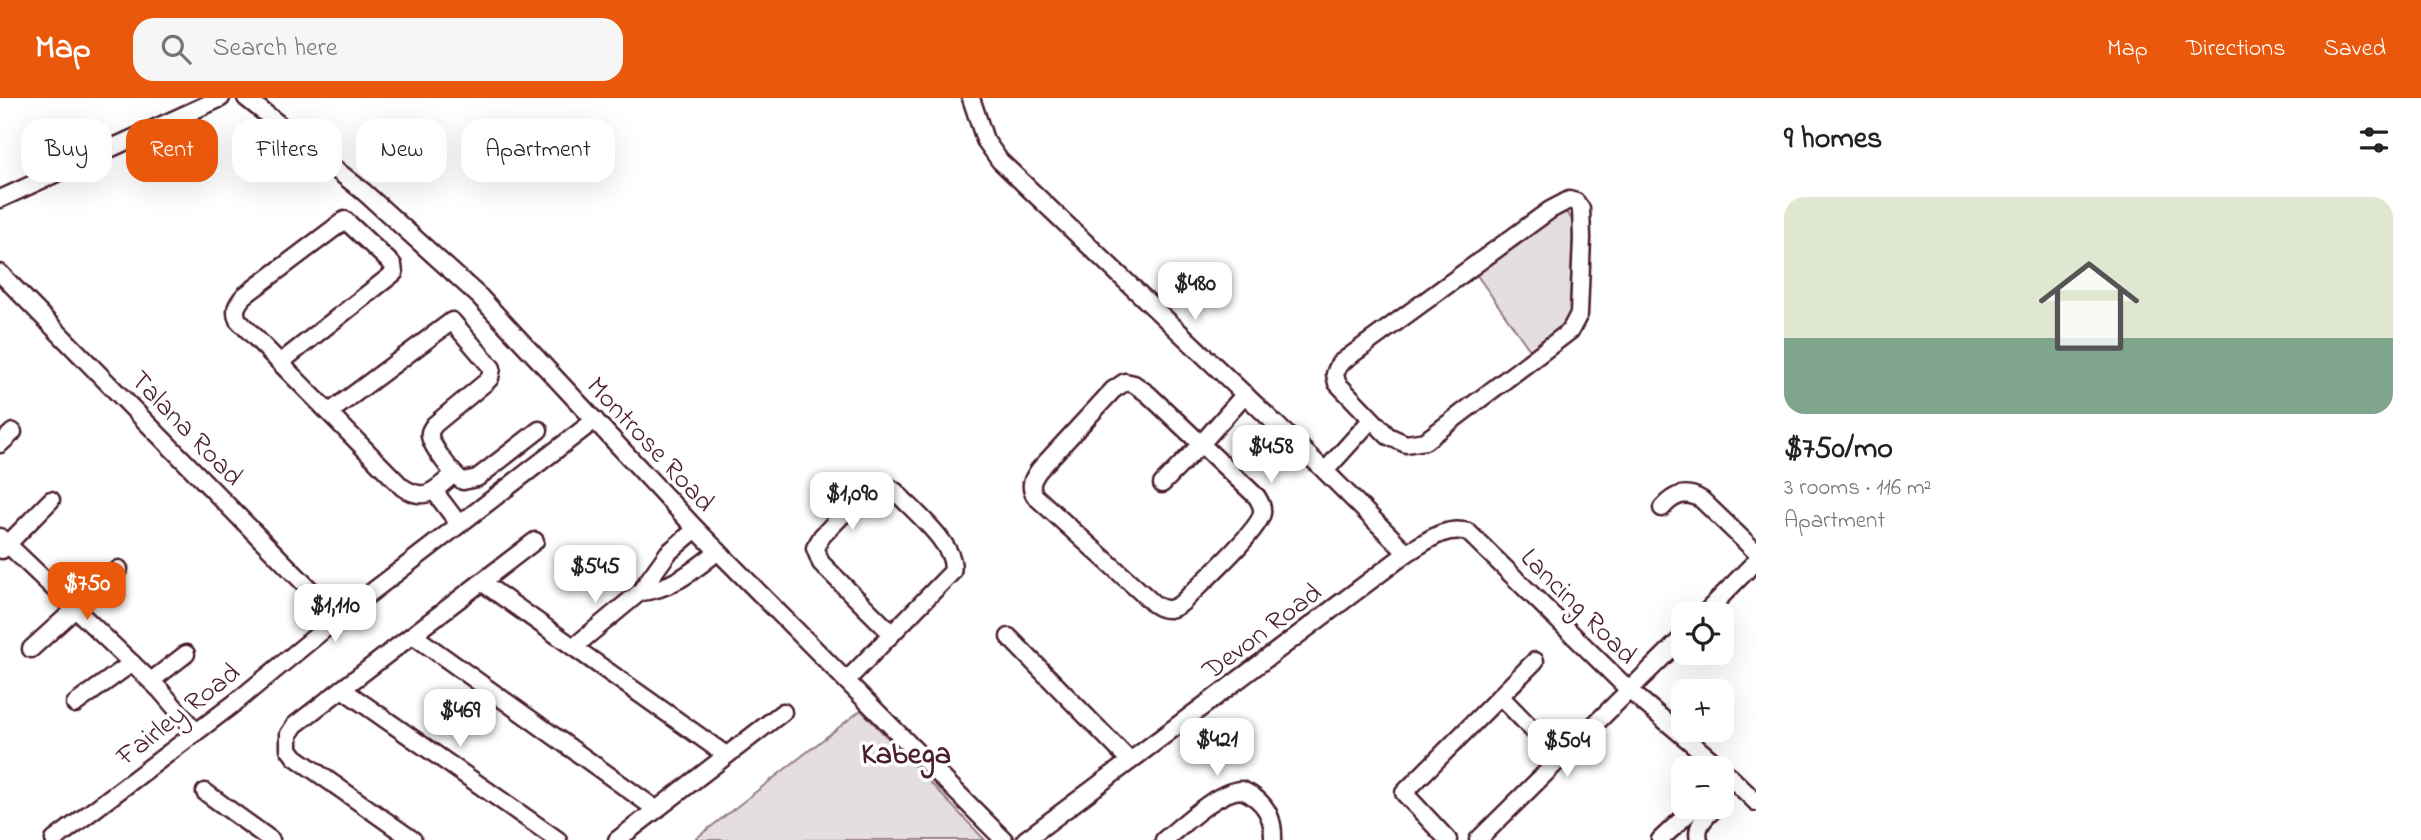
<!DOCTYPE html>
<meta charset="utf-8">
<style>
body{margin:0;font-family:"Indie Flower",sans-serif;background:#f6f6f6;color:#222;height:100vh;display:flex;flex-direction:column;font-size:26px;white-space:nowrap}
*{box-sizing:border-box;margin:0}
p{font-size:23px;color:#767676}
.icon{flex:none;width:38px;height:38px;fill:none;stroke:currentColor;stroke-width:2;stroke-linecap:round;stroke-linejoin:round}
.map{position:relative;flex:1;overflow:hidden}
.details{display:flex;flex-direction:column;background:#fff;width:665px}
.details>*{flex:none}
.guide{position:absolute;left:21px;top:21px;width:665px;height:63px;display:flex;gap:14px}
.tools{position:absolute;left:1671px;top:504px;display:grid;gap:14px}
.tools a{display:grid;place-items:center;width:63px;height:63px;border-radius:14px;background:#fff;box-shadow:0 7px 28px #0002;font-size:35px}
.price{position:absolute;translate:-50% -60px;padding:0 16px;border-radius:14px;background:#fff;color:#222;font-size:23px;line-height:46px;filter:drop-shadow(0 2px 4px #0008)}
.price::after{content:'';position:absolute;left:50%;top:42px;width:21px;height:16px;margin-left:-10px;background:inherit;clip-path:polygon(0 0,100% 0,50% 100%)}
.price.active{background:#ea580c;color:#fff}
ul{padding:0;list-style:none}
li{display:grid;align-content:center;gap:14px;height:371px;padding:0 28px}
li+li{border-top:2px solid #e0e0e0}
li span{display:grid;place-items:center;height:217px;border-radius:21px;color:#555}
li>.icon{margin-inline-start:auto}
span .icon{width:126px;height:126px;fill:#fffc;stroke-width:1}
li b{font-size:30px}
h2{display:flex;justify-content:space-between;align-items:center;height:84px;padding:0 28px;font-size:30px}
.chip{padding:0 24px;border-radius:21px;background:#fff;box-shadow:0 7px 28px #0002;font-size:24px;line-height:63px}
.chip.active{background:#ea580c;color:#fff}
header{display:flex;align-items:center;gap:42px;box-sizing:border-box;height:98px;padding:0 35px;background:#ea580c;color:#fff}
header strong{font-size:33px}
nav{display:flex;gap:38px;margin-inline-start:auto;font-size:24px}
.search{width:490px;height:63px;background:#f6f6f6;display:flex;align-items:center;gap:18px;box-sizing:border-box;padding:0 24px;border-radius:21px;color:#767676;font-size:26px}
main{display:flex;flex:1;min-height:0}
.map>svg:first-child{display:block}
.green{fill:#e5dee0;stroke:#987e86;stroke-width:2}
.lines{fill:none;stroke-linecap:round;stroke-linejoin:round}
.minor-casing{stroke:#4a1f2b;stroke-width:21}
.minor{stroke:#fff;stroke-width:16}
.labels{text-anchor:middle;stroke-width:7;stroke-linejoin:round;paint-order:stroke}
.street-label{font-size:28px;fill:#4a1f2b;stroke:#fff}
.neighbourhood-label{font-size:30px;font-weight:bold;fill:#4a1f2b;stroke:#fff}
</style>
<header>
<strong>Map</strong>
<div class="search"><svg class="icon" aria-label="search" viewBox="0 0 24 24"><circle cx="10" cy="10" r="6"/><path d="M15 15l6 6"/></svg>Search here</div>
<nav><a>Map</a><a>Directions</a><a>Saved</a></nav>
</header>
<main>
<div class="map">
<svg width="1756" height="742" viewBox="0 0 1756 742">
<rect width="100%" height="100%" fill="#fff"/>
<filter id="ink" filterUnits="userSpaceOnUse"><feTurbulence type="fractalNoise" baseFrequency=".0143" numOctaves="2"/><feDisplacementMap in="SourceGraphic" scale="14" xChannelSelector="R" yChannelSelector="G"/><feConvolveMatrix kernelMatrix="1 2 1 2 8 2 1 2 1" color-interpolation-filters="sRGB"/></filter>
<g filter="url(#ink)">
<!-- green -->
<g class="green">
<path d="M1561 113 1568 116 1573 123 1570 214 1568 226 1532 255 1474 173Z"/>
<path d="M861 612 985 742H694Z"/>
</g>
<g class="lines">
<!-- minor casing -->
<g class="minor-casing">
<g id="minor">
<path d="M246 0 364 94 480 199 696 431 1004 742"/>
<path d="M971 0 985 42 1000 63 1325 373 1407 455"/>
<path d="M0 101 221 0"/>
<path d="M1569 102 1576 104 1581 111 1582 140 1579 216 1570 233 1425 343 1406 346 1388 338 1337 285 1335 276 1339 266 1550 112Z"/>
<path d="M0 175 338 520"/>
<path d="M281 264 394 175 393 167 345 122 244 198C238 205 233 212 238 222L402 389C426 405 435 392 454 376"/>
<path d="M1125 284 1134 286 1148 296 1257 399C1260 404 1263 409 1262 415 1260 432 1199 487 1184 503 1174 512 1166 514 1154 506L1035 398C1029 388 1032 382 1039 372L1113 292Z"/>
<path d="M330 314 452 223 492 270 490 280 486 284 434 327C432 331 429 333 430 337 430 347 454 378 463 383L477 380 539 332"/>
<path d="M0 346 13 334"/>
<path d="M1325 373 1371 322"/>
<path d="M1162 386 1201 346 1245 296"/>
<path d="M434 393 459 426"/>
<path d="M1662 410C1674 396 1687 392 1702 402L1756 454"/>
<path d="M0 439 160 592 196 634"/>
<path d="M2 452 51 402"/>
<path d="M483 485 726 657"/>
<path d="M640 494C671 492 694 472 718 453"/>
<path d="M1704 516 1756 463"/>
<path d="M413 537 657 712"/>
<path d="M1009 539 1130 663"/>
<path d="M575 548 640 494 668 455 696 431"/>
<path d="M31 551 119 471"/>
<path d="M847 582 952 474C959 449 912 412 896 394 886 386 880 385 868 391L822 438 815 450 821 465 892 536"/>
<path d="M151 583 186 556"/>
<path d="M342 591 558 742"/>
<path d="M1500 598 1561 661"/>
<path d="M75 606 132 565"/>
<path d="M1722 671 1756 704"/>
<path d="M205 694 271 742"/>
<path d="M54 742 236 604 338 520 595 322"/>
<path d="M413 742 295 659 289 651V636L295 627 535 443"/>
<path d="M617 742 783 614"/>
<path d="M1025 742 1407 455C1426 444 1445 427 1468 434L1630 593 1721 670"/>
<path d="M1164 742C1183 727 1218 692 1242 692 1264 702 1274 718 1273 742"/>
<path d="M1448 742 1404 695 1535 563"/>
<path d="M1478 742 1684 538"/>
<path d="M1660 742 1695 709"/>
<path d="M1699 742C1695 727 1706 719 1716 709"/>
</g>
</g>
<!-- minor -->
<use href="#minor" class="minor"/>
</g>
</g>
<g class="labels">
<!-- street labels -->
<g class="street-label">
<text transform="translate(188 329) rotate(46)" y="10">Talana Road</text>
<text transform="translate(652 345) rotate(47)" y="10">Montrose Road</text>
<text transform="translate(1580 507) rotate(45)" y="10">Lancing Road</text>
<text transform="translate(1261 532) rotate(-37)" y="10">Devon Road</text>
<text transform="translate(177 615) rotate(-38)" y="10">Fairley Road</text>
</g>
<!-- neighbourhood labels -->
<g class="neighbourhood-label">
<text x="906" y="665">Kabega</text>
</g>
</g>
</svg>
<div class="tools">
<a><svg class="icon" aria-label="locate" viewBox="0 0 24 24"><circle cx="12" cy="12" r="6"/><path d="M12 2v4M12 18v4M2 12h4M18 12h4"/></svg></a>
<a>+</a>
<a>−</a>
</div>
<b class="price" style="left:1195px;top:224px">$480</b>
<b class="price" style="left:1271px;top:387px">$458</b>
<b class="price" style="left:852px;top:434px">$1,090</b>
<b class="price" style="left:595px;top:507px">$545</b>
<b class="price active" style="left:87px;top:524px">$750</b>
<b class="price" style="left:335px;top:546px">$1,110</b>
<b class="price" style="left:460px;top:651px">$469</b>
<b class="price" style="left:1217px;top:680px">$421</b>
<b class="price" style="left:1567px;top:681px">$504</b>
<div class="guide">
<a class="chip">Buy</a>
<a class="chip active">Rent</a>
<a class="chip">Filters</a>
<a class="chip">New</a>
<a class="chip">Apartment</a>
</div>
</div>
<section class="details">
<h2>9 homes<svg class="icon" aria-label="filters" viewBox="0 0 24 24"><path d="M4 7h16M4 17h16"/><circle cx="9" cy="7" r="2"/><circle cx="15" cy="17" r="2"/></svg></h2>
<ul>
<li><span style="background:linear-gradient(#dfe7d0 65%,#7fa58c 0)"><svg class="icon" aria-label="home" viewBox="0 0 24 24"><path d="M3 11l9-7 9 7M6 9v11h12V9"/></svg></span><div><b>$750/mo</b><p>3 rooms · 116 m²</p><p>Apartment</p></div></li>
</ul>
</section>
</main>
